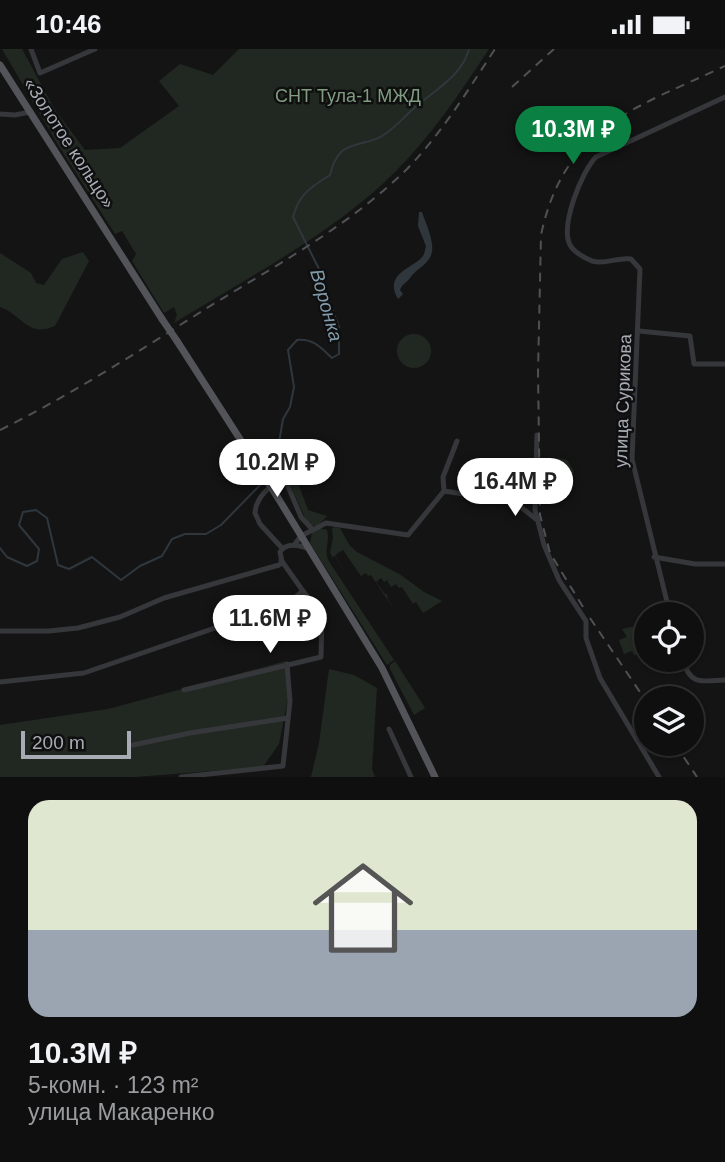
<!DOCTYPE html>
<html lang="ru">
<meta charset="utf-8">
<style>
body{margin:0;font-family:Helvetica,sans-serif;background:#1d1d1e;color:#f1f3f6;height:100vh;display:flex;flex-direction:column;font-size:26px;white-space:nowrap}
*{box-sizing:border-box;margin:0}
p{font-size:23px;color:#9b9c9f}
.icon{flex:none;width:38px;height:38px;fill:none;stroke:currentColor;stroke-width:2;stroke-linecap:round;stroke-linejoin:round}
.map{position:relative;height:728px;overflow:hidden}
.sheet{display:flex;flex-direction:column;background:#0f0f10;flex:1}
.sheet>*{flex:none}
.buttons{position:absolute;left:634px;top:553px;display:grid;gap:14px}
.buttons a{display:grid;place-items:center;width:70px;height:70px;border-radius:50%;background:#0f0f10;box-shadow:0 2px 5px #0004,0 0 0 2px #2f2f30;font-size:35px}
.scale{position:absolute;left:21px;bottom:18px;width:110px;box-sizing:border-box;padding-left:7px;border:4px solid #a7acb4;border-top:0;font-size:19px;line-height:24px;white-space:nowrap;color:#a7acb4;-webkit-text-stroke:5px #0f0f10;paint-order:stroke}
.price{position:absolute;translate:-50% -60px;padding:0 16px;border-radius:24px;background:#fff;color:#222;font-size:23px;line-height:46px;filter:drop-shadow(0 2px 4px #0008)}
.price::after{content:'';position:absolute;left:50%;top:42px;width:21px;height:16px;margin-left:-10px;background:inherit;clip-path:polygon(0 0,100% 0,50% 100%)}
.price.selected{background:#0b8043;color:#fff}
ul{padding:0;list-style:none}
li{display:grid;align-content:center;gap:14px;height:371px;padding:0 28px}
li+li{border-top:2px solid #2f2f30}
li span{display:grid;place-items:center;height:217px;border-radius:21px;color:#555}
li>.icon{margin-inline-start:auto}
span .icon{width:126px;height:126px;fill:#fffc;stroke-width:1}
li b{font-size:30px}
.status{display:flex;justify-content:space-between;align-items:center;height:49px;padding:0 35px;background:#0f0f10;direction:ltr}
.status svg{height:19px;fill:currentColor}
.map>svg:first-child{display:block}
.green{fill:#212821}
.water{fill:#2f373d}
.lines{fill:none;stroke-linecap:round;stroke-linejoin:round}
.stream{stroke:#2f373d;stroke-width:2}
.minor{stroke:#35373a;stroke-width:5}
.major{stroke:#525459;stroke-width:7}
.rail{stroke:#4f5155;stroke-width:2;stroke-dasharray:9 7;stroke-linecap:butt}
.major-bridge{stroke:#525459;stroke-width:7}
.labels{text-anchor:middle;stroke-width:5;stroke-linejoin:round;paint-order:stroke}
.park-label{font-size:18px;fill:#819d80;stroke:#0f0f10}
.street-label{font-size:18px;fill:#a7acb4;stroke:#0f0f10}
.water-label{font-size:19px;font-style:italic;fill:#829cab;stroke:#0f0f10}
</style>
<div class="status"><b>10:46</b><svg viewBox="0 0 49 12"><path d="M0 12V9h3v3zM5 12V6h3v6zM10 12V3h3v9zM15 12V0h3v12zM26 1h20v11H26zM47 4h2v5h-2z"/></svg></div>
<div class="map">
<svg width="725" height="728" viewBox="0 0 725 728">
<rect width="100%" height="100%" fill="#141415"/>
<!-- green -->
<g class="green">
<path d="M2 0H22L55 61 85 101 120 99 179 57 159 32 180 15 213 26 239 0H489C460 44 432 86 395 123 334 184 247 229 174 274L177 266 174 258 164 264 132 212 136 205 122 182 115 185 58 96Z"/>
<path d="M83 203 89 212 55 277C27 289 23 266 0 258V204L31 224 36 234 44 236 62 210Z"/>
<circle cx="414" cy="302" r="17"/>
<path d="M558 409 567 411 574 422 572 432 561 439 554 436 552 417 555 410Z"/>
<path d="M300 421H302L298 434 308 461 327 467 317 477 310 476 306 471 290 435 293 425 297 428Z"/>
<path d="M334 478 340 479 350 497 357 503 401 526 424 543 442 552 423 564 416 553 413 555 402 538 399 539 396 535 391 538 387 531 384 533 381 529 376 533 385 545 388 546 387 549 396 564 371 526 368 527 366 524 361 527 343 501 335 506 346 525 335 507 332 508 330 503 333 489 332 480Z"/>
<path d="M320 479 327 481C330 492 324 501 328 511L394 611 387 616 310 494 312 484Z"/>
<path d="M635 577 638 581H645L646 605 634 606 632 602 624 605 619 591 627 588 622 580Z"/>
<path d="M286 612 289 644 279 695 263 718 135 728H0V676L108 660Z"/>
<path d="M395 612 425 659 414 666 390 620V616Z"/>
<path d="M329 620 354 626 377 639 372 720 375 728H311L319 694Z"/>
</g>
<!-- water -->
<path class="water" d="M419 163H422C426 176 438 198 429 210 424 218 415 221 410 229 406 234 402 235 400 241L403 245 398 250C383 224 413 220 423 207 425 204 425 200 426 197L418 177Z"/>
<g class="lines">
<!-- stream -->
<g class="stream">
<path d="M268 428 274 423 283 370 290 358 294 338 288 301 297 291C313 289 321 299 332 309L339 305V278L325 241 321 224 293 168C299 145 311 138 330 126 332 117 335 109 342 102 352 94 371 94 382 87 397 78 406 65 419 55 438 39 462 26 469 0"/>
<path d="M0 499 7 508 27 517 37 512 39 500 19 476 23 463 36 461 47 469 58 516 69 520 92 508 121 531 140 517 162 507 172 490 185 485H206L221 476 264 432"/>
</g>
<!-- minor -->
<g class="minor">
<path d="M31 0 40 24 95 0"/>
<path d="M0 65 15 66 30 63"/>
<path d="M639 282 690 287 694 315H725"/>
<path d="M537 386 535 461 544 496 559 531 586 572V589L600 629 659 728"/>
<path d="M444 442C473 446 505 455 534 444"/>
<path d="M444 442 443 428 457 392"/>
<path d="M508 448 536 470"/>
<path d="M294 496 301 487 326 474 408 486 444 442"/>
<path d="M282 499 260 475 255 464C256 449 269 436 282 432L287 435 301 468 313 481"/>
<path d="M654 508 695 515H725"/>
<path d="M670 565 632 410 640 220 631 210C618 208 605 216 592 212 585 209 574 203 570 196 560 176 582 122 596 108L725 48"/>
<path d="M0 582H49L78 579 120 568 164 549 279 516 282 513 280 503C286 493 300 496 309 500"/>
<path d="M683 611C690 637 702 632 725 631"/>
<path d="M0 633 84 624 288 554 303 542 281 511"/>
<path d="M184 641 321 608 322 566 303 542"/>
<path d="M389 680 411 728"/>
<path d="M133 696 190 684 288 669"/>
<path d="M181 728 283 717 290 652 287 615"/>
</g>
<!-- major -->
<g class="major">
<path d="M0 16 162 270"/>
<path d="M177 292 258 418"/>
<path d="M278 449 382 619 435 728"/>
</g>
<!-- rail -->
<g class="rail">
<path d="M512 38 554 0"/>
<path d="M0 381C75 344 145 298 215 254 282 213 351 175 407 120 442 84 468 41 495 0"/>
<path d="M583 558 550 504 540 466 538 323 541 186C564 77 636 59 725 17"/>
<path d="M590 569 646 652"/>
<path d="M675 695 697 728"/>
</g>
<!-- major-bridge -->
<g class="major-bridge">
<path d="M162 270 177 292"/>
<path d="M258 418 278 449"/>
</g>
</g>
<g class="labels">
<!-- park labels -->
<g class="park-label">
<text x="348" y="53">СНТ Тула-1 МЖД</text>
</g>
<!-- street labels -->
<g class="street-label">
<text transform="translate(69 94) rotate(57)" y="6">«Золотое кольцо»</text>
<text transform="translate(623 352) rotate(-88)" y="6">улица Сурикова</text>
</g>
<!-- water labels -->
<g class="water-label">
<text transform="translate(327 256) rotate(74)" y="7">Воронка</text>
</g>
</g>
</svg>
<div class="buttons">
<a><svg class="icon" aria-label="locate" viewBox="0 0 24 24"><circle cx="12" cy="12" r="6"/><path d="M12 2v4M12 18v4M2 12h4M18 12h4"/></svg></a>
<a><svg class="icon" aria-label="layers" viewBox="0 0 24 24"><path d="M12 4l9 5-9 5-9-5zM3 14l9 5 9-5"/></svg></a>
</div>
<div class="scale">200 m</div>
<b class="price selected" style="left:573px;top:117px">10.3M ₽</b>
<b class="price" style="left:277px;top:450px">10.2M ₽</b>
<b class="price" style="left:515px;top:469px">16.4M ₽</b>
<b class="price" style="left:270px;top:606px">11.6M ₽</b>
</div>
<section class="sheet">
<ul>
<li><span style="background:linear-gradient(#dfe7d0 60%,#9aa5b1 0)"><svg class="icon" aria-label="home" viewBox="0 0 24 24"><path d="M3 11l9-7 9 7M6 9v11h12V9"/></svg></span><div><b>10.3M ₽</b><p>5-комн. · 123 m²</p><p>улица Макаренко</p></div></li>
</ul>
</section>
